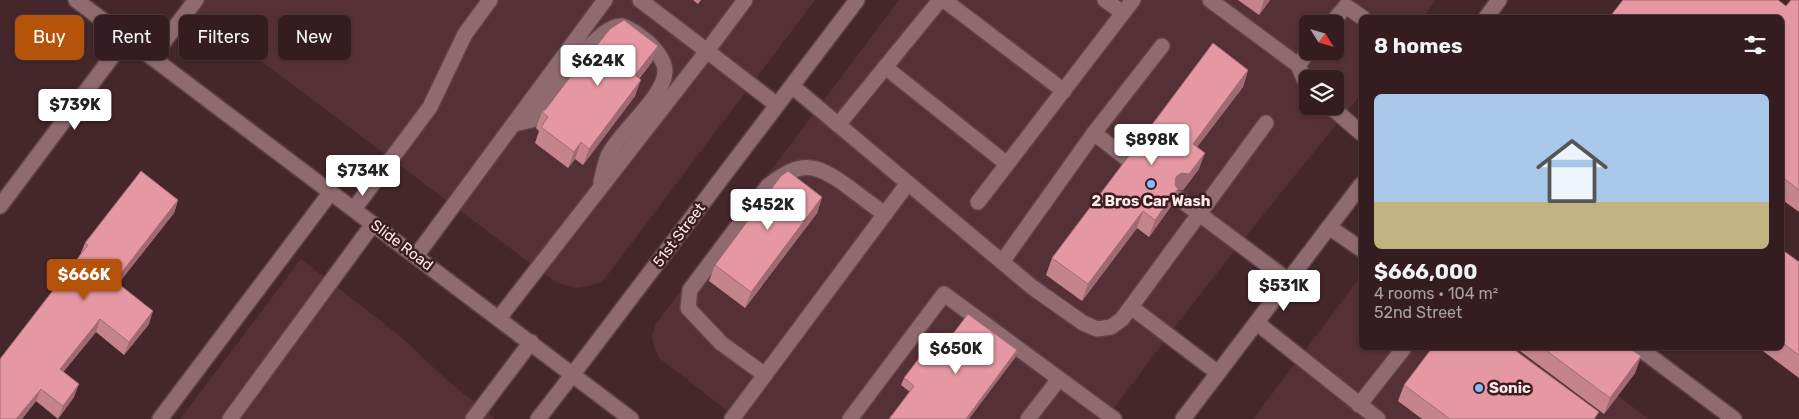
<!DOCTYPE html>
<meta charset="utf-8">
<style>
body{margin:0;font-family:Rubik,sans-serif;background:#3f292d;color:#f1f3f6;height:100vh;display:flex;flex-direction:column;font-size:19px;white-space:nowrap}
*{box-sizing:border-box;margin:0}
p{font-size:16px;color:#a9a1a5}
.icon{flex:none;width:28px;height:28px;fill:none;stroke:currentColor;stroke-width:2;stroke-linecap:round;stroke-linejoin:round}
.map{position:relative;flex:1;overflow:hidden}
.panel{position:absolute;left:1359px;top:15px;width:425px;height:335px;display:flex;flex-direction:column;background:#341c20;border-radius:8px;box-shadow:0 1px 4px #0004,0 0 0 1px #4e3a3e}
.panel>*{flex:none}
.guide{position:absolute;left:15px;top:15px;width:475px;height:45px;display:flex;gap:10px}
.needle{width:32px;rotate:127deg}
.controls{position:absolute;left:1299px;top:15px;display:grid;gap:10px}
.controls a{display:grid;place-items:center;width:45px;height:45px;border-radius:8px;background:#341c20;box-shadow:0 1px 4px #0004,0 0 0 1px #4e3a3e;font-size:25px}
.price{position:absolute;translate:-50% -42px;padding:0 11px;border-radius:5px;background:#fff;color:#222;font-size:16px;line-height:32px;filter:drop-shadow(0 1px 2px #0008)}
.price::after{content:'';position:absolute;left:50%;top:30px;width:15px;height:11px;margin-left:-8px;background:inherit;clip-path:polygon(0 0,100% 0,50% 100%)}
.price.selected{background:#b45309;color:#fff}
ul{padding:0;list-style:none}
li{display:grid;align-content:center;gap:10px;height:265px;padding:0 15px}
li+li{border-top:1px solid #4e3a3e}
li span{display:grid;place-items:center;height:155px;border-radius:8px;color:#555}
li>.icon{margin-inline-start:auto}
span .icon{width:90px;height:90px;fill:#fffc;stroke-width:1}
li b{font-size:21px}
h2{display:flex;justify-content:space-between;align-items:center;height:60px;padding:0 15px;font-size:21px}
.tag{padding:0 18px;border-radius:8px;background:#341c20;box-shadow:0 1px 4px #0004,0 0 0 1px #4e3a3e;font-size:18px;line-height:45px}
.tag.selected{background:#b45309;color:#fff}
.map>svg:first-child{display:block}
.built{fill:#553036;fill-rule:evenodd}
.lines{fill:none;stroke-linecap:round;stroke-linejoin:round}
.lane-casing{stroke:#5d4347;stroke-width:18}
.street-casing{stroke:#5d4347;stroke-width:18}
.secondary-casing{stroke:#5d4347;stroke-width:18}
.lane{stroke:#8f6b70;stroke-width:15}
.street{stroke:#8f6b70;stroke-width:15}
.secondary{stroke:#8f6b70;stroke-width:15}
.wall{fill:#c5838c}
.shaded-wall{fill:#a06a72}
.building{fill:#e598a3;stroke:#a06a72}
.poi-dot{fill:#7ebdf9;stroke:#3a1c21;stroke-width:2}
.labels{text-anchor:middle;stroke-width:5;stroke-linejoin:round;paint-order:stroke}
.poi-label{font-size:15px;font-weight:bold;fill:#fee9eb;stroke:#3a1c21}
.street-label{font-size:15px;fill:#fee9eb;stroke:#3a1c21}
</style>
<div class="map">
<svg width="1799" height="419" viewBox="0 0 1799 419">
<rect width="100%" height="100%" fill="#45262b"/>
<!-- built -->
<g class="built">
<path d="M180 0H815L606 277 601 282 589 286 575 288 555 282Z"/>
<path d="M899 0H1436L1423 17 1361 18V94L1263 215 1187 311 1106 419H738L659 358 654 347 652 336 655 325ZM1308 24H1335V51H1308ZM1308 79H1335V106H1308Z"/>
<path d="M301 259 400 336 449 382 496 419H180Z"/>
<path d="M1361 276V348H1554L1649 419H1253Z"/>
</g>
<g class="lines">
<!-- lane casing -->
<g class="lane-casing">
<g id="lane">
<path d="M640 0 707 51 745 0"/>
<path d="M944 0 1064 91"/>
<path d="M1105 0 1123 13"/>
<path d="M1210 0 1298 65 1308 88"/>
<path d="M1331 24 1346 6 1363 18"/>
<path d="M152 57 196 0"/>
<path d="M1298 65 1309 51"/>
<path d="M885 67 1007 164"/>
<path d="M792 86 1032 287 1083 323 1097 329 1111 327 1122 319 1266 123"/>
<path d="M1330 106 1361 133"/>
<path d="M514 124 532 120C546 101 598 22 622 26 630 28 639 35 645 40 653 46 665 60 665 71 665 97 619 132 608 156 605 163 603 173 601 182"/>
<path d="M838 125 940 0"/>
<path d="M1094 133 1131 162"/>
<path d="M1178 198 1289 281"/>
<path d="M978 202 1133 0"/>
<path d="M354 209 430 107 465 34 490 0"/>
<path d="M1329 227 1361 249"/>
<path d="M416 256 605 0"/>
<path d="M1002 262 1094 133 1162 46"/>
<path d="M1131 307 1218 373"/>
<path d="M499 318 707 51 777 105"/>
<path d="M1257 323 1378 419"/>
<path d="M1639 348 1734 419"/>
<path d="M765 375 721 343 688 308 690 290 768 186C801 160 815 163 847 186 860 196 872 205 885 214"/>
<path d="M1359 405 1404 348"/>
<path d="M160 419 331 192"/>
<path d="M230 419 373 224"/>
<path d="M473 419 531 342"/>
<path d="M538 419 573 374"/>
<path d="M732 419 908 183"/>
<path d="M850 419 944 294 1114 419"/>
<path d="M1028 419 1059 379"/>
</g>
</g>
<!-- street casing -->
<g class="street-casing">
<g id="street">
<path d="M0 206 126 38"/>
<path d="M573 374 857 0"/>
</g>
</g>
<!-- secondary casing -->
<g class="secondary-casing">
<g id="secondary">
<path d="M76 0 631 419"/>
<path d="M1486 18 1499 0"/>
<path d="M1183 419 1361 185"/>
</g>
</g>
<!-- lane -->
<use href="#lane" class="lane"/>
<!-- street -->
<use href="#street" class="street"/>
<!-- secondary -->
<use href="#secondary" class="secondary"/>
</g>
<!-- wall -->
<g class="wall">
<path d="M693 0H701L698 4Z"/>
<path d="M1238 0H1270L1259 15Z"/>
<path d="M1799 0V212L1781 199V18H1611L1612 14 1786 6Z"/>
<path d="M594 49 652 62 639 79 635 96 583 165 575 159 568 168 535 143 539 131 536 128 542 112 546 109Z"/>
<path d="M1248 70 1243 87 1197 147 1199 169 1183 190H1178L1172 205 1149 237 1137 228 1082 301 1046 275 1052 258 1136 154 1142 138Z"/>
<path d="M822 197 817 213 745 308 709 281 715 265Z"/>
<path d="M178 200 174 213 118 284 149 324 124 355 96 332 63 372 74 397 58 419 36 401 22 419H0L80 255 85 243Z"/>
<path d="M1781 249 1799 262V378L1759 348H1781Z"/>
<path d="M1516 348H1629L1641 356 1635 373 1604 414Z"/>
<path d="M1017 350 1015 358 910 392 901 385 904 378 930 364Z"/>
<path d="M1404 385 1597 419H1422L1398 401Z"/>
</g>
<!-- shaded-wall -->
<g class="shaded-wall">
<path d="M1264 0H1270L1259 15Z"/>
<path d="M658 46 652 62 629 92 635 75Z"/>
<path d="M1248 70 1243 87 1187 160 1193 144Z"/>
<path d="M641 80 635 96 583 165 589 149Z"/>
<path d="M581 142 575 159 568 168 574 152Z"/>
<path d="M1205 153 1199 169 1183 190H1178L1172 205 1149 237 1155 220 1175 189 1176 177Z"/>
<path d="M822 197 817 213 745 308 751 292Z"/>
<path d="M178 200 174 213 110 294 115 281Z"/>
<path d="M1143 211 1137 228 1082 301 1088 284Z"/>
<path d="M153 311 149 324 124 355 129 342Z"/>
<path d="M100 319 96 332 55 382 60 369Z"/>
<path d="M1017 350 1015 358 969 419H966Z"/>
<path d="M1641 356 1635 373 1604 414 1610 398Z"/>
<path d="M79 384 74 397 58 419 63 406Z"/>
<path d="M41 389 36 401 22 419H16Z"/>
</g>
<!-- building -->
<g class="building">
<path d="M1623 0H1778L1786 6 1791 0H1799V190L1781 176V18H1615L1616 17 1612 14Z"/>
<path d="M624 20 658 46 635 75 641 80 589 149 581 142 574 152 541 127 548 117 542 112 546 109 592 48 594 49 610 29Z"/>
<path d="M1213 43 1248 70 1193 144 1205 153 1189 174 1181 173 1176 177 1175 185 1178 189 1155 220 1143 211 1088 284 1052 258 1131 153 1140 155 1145 151 1146 143 1142 138Z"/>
<path d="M141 171 178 200 115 281 153 311 129 342 100 319 60 369 79 384 63 406 41 389 16 419H0V359L88 245 85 243Z"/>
<path d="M788 171 822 197 751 292 715 265 781 176Z"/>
<path d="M1781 249 1799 262V355L1781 342Z"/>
<path d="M968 314 1017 350 966 419H889L914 386 904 378 920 357 930 364Z"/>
<path d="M1432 348H1512L1599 412 1594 419H1450L1404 385Z"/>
<path d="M1543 348H1629L1641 356 1610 398Z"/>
</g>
<!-- markers -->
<g class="poi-dot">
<circle cx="1151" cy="184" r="5"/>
<circle cx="1479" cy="388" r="5"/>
</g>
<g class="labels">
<!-- poi labels -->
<g class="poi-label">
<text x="1151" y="206">2 Bros Car Wash</text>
<text x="1489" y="393" text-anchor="start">Sonic</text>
</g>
<!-- street labels -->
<g class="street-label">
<text transform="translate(679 235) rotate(-53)" y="5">51st Street</text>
<text transform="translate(402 245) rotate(37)" y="5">Slide Road</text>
</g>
</g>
</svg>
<div class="controls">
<a><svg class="needle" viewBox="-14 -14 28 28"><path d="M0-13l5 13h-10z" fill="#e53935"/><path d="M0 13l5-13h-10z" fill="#a9a1a5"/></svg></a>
<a><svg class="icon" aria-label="layers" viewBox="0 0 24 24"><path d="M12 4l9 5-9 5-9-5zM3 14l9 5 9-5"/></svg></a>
</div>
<b class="price" style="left:598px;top:87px">$624K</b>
<b class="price" style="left:75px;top:131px">$739K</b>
<b class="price" style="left:1152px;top:166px">$898K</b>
<b class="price" style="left:363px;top:197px">$734K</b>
<b class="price" style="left:768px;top:231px">$452K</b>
<b class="price selected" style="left:84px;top:301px">$666K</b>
<b class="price" style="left:1284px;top:312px">$531K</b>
<b class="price" style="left:956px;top:375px">$650K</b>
<div class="guide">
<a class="tag selected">Buy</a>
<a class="tag">Rent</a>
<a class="tag">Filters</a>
<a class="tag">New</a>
</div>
<section class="panel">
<h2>8 homes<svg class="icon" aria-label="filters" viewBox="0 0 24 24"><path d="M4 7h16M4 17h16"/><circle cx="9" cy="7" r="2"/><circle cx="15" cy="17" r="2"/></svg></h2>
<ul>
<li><span style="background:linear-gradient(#a9c7e8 70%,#c2b280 0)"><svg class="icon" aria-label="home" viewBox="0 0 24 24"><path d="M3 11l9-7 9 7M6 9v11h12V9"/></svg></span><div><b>$666,000</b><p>4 rooms · 104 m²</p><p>52nd Street</p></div></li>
</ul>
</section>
</div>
